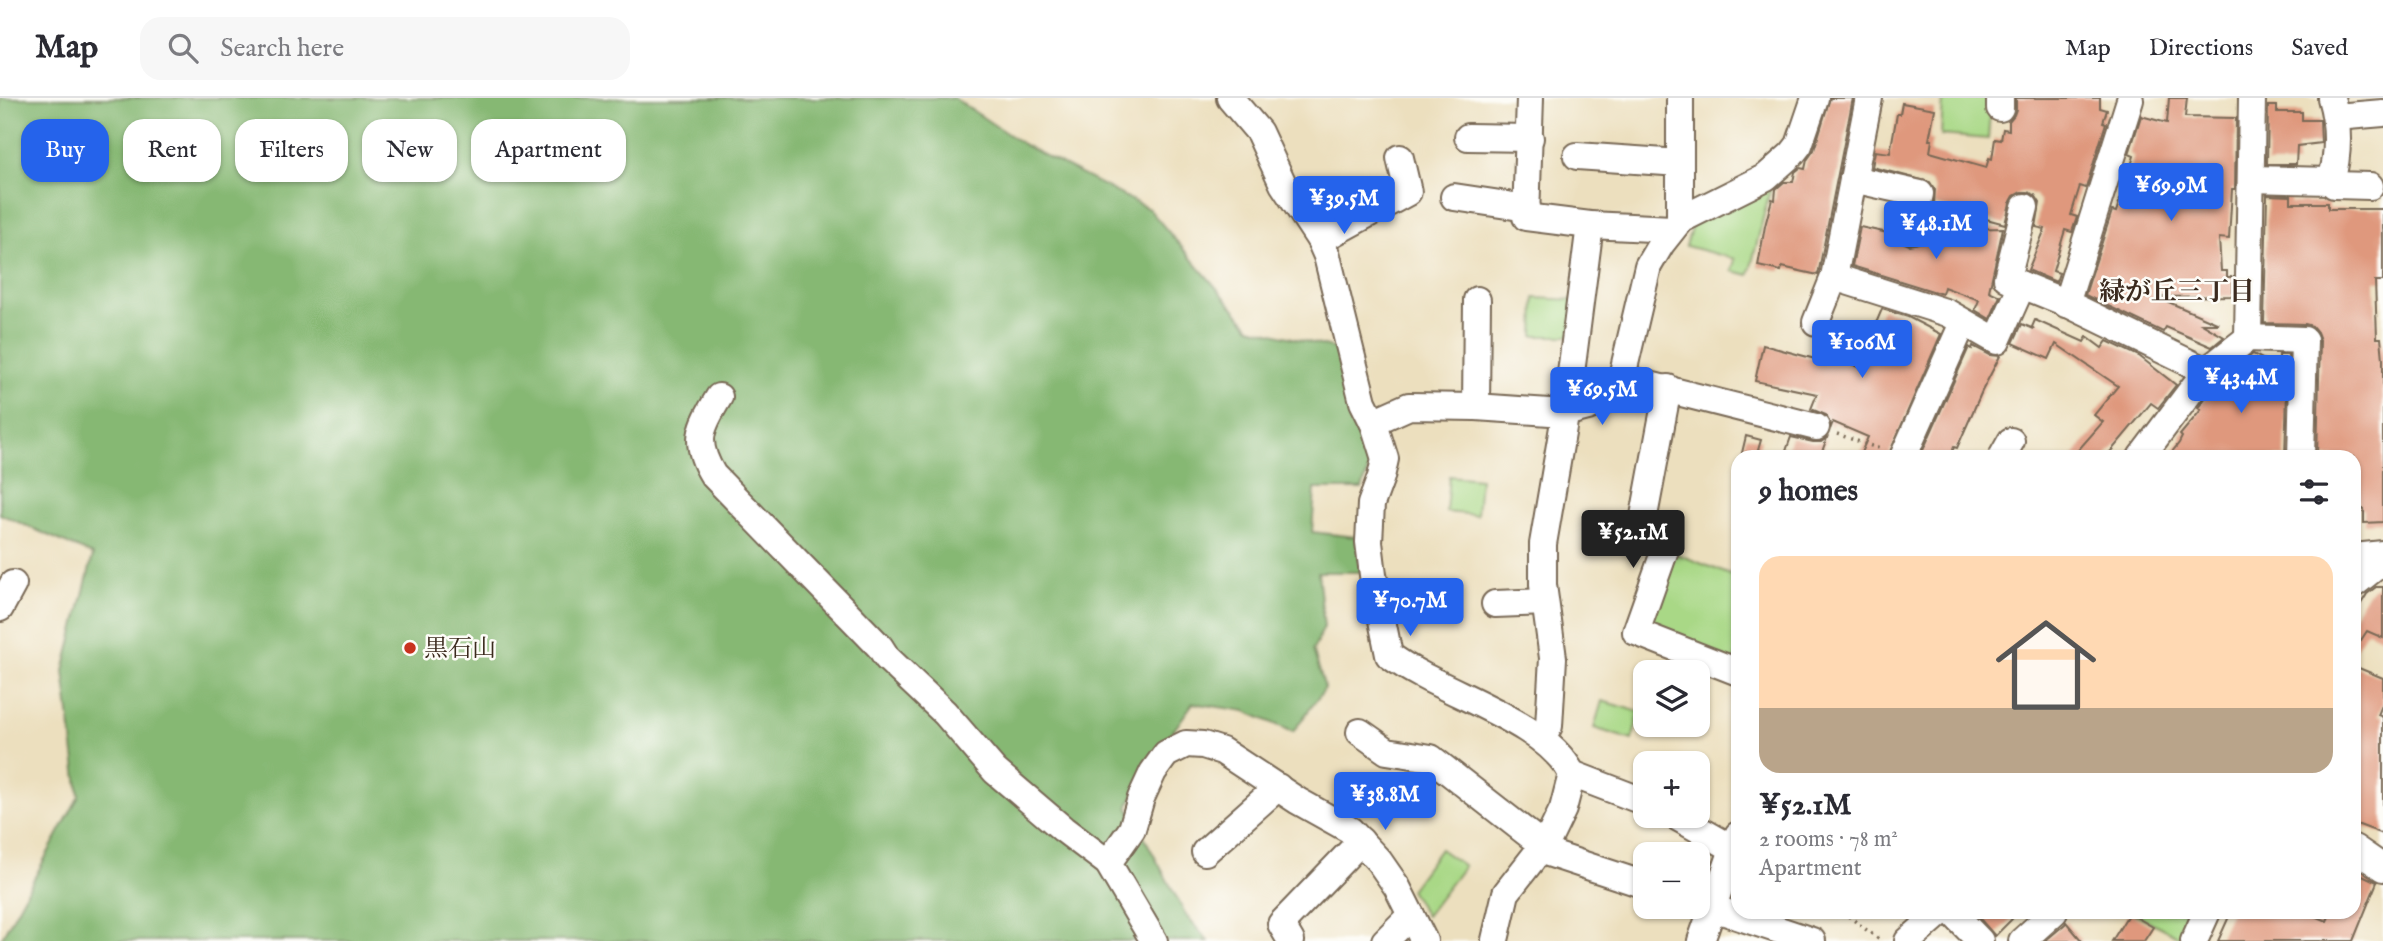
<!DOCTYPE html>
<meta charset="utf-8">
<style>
body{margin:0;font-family:"IM FELL English","Noto Serif JP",serif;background:#f7f7f7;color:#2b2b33;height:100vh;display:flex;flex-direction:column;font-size:26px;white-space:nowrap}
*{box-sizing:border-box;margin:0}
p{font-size:23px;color:#7c7c81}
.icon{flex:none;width:38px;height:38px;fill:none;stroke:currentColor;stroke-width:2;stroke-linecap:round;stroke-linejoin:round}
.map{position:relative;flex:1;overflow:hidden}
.panel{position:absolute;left:1731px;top:352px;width:630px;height:469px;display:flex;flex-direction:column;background:#fff;border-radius:21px;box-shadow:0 2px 5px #0004}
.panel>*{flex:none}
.hud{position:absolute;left:21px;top:21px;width:665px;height:63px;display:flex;gap:14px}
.buttons{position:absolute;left:1633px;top:562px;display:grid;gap:14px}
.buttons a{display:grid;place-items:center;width:77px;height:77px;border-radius:14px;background:#fff;box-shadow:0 2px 5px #0004;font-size:35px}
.price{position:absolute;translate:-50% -60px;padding:0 16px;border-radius:7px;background:#2563eb;color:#fff;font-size:23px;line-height:46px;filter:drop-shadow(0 2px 4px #0008)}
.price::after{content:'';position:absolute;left:50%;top:42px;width:21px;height:16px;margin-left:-10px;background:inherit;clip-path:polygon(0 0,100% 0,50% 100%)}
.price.selected{background:#222;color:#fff}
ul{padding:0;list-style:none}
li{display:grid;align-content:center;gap:14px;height:371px;padding:0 28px}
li+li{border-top:2px solid #e1e1e2}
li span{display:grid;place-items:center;height:217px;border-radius:21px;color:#555}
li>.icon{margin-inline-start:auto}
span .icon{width:126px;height:126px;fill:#fffc;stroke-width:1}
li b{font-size:30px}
h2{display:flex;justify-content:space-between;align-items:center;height:84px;padding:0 28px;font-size:30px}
.chip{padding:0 24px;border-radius:21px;background:#fff;box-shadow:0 2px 5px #0004;font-size:24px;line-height:63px}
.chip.selected{background:#2563eb;color:#fff}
header{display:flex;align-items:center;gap:42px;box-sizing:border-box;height:98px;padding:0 35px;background:#fff;border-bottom:2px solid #e1e1e2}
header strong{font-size:33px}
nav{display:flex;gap:38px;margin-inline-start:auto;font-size:24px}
.search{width:490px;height:63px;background:#f7f7f7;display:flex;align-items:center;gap:18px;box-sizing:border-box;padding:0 24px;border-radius:21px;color:#7c7c81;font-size:26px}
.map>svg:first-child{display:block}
.green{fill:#a9d886;stroke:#728152;stroke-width:2}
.forest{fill:#86b873;stroke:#607148;stroke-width:2}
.building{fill:#df987d}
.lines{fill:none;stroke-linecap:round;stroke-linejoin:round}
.minor-casing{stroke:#796956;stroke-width:30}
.path{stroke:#796956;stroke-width:3.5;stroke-dasharray:2 5;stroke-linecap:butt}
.minor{stroke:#fff;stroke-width:26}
.poi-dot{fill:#c8321e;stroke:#fdfcf7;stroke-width:2.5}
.labels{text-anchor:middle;stroke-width:5;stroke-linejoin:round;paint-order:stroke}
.poi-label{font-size:24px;fill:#3b2a1e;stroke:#fdfcf7;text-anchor:start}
.neighbourhood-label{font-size:26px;font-weight:bold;fill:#3b2a1e;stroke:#fdfcf7}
</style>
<header>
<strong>Map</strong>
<div class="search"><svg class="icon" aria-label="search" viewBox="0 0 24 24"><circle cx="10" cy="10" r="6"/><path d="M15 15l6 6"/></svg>Search here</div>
<nav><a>Map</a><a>Directions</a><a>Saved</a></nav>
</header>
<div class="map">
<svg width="2383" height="843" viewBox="0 0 2383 843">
<rect width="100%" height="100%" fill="#fdfcf7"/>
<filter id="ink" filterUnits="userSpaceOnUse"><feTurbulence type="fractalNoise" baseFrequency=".0143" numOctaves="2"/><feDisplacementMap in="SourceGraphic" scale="14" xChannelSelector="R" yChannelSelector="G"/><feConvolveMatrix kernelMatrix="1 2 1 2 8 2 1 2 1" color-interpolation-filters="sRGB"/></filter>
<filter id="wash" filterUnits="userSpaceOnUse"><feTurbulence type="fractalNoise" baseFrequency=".00686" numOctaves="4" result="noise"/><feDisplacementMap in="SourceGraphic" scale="28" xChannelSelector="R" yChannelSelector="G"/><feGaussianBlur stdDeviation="1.57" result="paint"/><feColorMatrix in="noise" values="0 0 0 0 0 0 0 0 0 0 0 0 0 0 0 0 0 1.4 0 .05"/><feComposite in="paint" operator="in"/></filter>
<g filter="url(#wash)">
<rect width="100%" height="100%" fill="#ecdfbe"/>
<!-- green -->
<g class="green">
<path d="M1943 0H1991L1988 41 1941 37Z"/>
<path d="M1767 86 1770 92 1749 177 1732 173 1735 161 1686 148 1692 127Z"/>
<path d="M1535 200 1574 202 1570 238H1534Z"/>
<path d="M1449 378 1480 381 1477 417 1446 414Z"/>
<path d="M1672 454 1738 480V553L1734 563 1647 530Z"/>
<path d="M1602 603 1640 614 1632 642 1594 630Z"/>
<path d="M1440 751 1464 768 1426 818 1410 792Z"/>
<path d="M2131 814H2185L2190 817 2181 840Z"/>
</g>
<!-- forest -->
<path class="forest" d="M0 0H954L1024 47 1149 111 1250 229 1336 251 1373 357 1362 391H1315L1312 434 1356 439 1361 474H1318L1324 529 1313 552 1325 590 1293 634 1245 613 1193 605 1145 673 1128 709 1187 819 1208 843H0L79 698 64 573 93 457 0 416Z"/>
<g id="blocks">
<!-- building -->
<g class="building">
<path d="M1830 0H1853L1818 177 1782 169 1781 173 1758 168 1765 128 1772 101 1775 102 1776 91 1784 84H1793L1795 74 1800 70 1805 71 1807 62 1814 52Z"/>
<path d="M2016 0H2100V10L2107 12 2103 24 2106 25 2086 90 2080 88 2071 117 2077 119 2072 134 2065 132 2053 173 2059 175 2056 184 2028 172 2045 131 2036 129 2040 105 2035 97 2028 94H2021L2014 98 2010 105 2005 126 1934 107 1935 92 1930 84 1872 69 1875 53 1890 55 1897 16H1900L1902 5 1935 11 1929 42H1932L1930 54 1986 70 1989 60 1992 61 1995 41 2001 42 2003 31 2009 32V23L2014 17 2016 11Z"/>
<path d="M2169 0H2187L2185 19 2236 20 2235 91H2232L2229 141 2219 140 2221 173H2227V179H2233V198L2157 199 2219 226H2202L2224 239 2212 249 2166 229 2163 234 2085 197 2112 113 2116 114 2134 58 2129 56 2141 18 2167 25Z"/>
<path d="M2268 8H2277V14H2302V22H2320L2321 45 2297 48 2296 66H2267Z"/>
<path d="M2267 97 2291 98V105H2328V111H2383V183H2375L2377 240H2381L2383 261V424L2364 425V411H2359L2358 371H2354V359H2317L2320 242 2317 234 2312 228 2305 226 2264 225Z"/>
<path d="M1860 129 1897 137 1902 144 1909 147 1925 144 1928 132 2003 130 1989 193 2000 198 1990 221 1975 212 1979 202 1944 189 1942 196 1852 168Z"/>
<path d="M1882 211 1908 219 1941 236 1888 359H1859L1868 339 1833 324 1831 329 1826 317 1811 311 1817 296 1755 283 1763 247 1819 262 1821 258 1829 261 1830 257 1861 270 1877 240 1871 237Z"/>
<path d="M2035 222 2084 244 2087 239 2102 250 2107 243 2139 258 2176 287 2158 310 2151 305 2106 359H2072L2103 324 2094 317 2118 288 2056 246 2049 261 2013 245 2022 226 2034 231 2032 229Z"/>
<path d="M1973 248 1990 257 2000 258 1982 293 1957 350 1954 349 1950 359H1920L1969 249 1972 251Z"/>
<path d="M2253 256 2279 270V257H2288L2285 359H2168L2179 345 2182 339 2180 337 2201 312 2198 310 2217 284Z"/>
<path d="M1746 338 1761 342 1756 359H1741Z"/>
<path d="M1791 339 1813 344H1821L1827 340 1820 359H1789L1790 354 1786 353Z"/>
<path d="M2376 489H2383V540L2367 533 2354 553V517L2367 496Z"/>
<path d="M2354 568 2383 580V605L2378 617 2383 619V736L2354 725V666L2360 650 2354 647Z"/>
<path d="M2354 773 2377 784 2353 843H2218L2231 814H2306L2327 823 2331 814H2354Z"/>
<path d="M1974 814H2005L2012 821 1995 838Z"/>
<path d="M2129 815 2153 829 2144 843H2112Z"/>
<path d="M2066 824 2082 843H2045L2065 826Z"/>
</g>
</g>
</g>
<g filter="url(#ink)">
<use href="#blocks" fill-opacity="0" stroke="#796956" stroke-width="2"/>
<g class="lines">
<!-- minor casing -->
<g class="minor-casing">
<g id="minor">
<path d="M1230 0 1259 34 1283 86 1320 142 1327 158 1363 304 1374 326 1385 361 1381 379 1371 406 1369 444 1373 477 1389 557C1439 595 1544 621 1572 676L1563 711 1549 740 1506 795 1495 842"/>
<path d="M1530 0 1526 119 1590 127 1672 131"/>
<path d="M1680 0V122"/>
<path d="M2000 10V0"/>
<path d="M2336 19 2383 15"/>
<path d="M1468 39 1530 40"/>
<path d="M1577 58 1680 65"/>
<path d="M1853 81 1920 96 1912 132"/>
<path d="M2251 81 2331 83C2339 57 2339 26 2331 0"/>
<path d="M2331 83 2334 87 2370 88"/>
<path d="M1454 99 1527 110"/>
<path d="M1320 142 1408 94 1400 60"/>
<path d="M1834 179 1948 215 1997 243 2022 187 2064 204 2206 273"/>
<path d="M2022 187 2007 180 2025 109"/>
<path d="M2066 206 2130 2"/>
<path d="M1816 224 1834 179 1869 0"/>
<path d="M2248 240 2252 0"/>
<path d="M1622 280 1816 329"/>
<path d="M1668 290 1641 434 1666 449 1636 534 1738 574"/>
<path d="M719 299C700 330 693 344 713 377L880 549 887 560 945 615 995 673 1063 731 1108 765 1154 843"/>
<path d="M1476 309 1477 202"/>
<path d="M1373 324 1409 308 1476 309 1565 315 1588 309 1609 300 1620 287 1648 168 1661 146 1680 122 1766 79 1792 56 1799 47 1815 0"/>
<path d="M1903 359 1963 225"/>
<path d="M2002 359 2011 343"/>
<path d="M2141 359 2206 273 2248 240 2304 242 2301 359"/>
<path d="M2354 459 2383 456"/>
<path d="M2354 486 2383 463"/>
<path d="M1495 506 1545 504"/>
<path d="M0 510 13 486"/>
<path d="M1360 634 1387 653 1431 660 1536 742 1539 752"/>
<path d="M1542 641 1549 628 1553 560 1543 487V446L1567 306 1590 127"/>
<path d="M1572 676 1645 704"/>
<path d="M1675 718 1732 750"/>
<path d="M2354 750 2383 770"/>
<path d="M1539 752 1645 787"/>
<path d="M1205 754 1278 689"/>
<path d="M1108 765 1132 731 1141 700 1153 674 1166 656 1186 646 1203 647 1222 653 1298 703 1350 732 1379 763 1397 789 1424 843"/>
<path d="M1698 805 1812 843"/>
<path d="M1952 814 1980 843"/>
<path d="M1291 843 1281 826 1361 743"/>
<path d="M1385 843 1411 817"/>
<path d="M1701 843 1738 737"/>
<path d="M1908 843 1941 814"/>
<path d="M2022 843 2054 814"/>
<path d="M2194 843 2207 814"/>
</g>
</g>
<!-- path -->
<g class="path">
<path d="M1837 336 1883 352"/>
<path d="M1843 814 1881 843"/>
</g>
<!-- minor -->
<use href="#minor" class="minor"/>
</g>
</g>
<!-- markers -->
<circle class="poi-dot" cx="410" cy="550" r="7"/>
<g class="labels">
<!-- poi labels -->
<g class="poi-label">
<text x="424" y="558">黒石山</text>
</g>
<!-- neighbourhood labels -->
<g class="neighbourhood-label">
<text x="2177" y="202">緑が丘三丁目</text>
</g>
</g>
</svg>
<div class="buttons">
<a><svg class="icon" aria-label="layers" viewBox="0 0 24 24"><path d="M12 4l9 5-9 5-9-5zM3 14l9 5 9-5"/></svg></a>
<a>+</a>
<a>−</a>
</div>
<b class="price" style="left:2171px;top:125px">¥69.9M</b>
<b class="price" style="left:1344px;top:138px">¥39.5M</b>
<b class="price" style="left:1936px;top:163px">¥48.1M</b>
<b class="price" style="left:1862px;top:282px">¥106M</b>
<b class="price" style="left:2241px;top:317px">¥43.4M</b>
<b class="price" style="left:1602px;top:329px">¥69.5M</b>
<b class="price selected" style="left:1633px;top:472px">¥52.1M</b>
<b class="price" style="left:1410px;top:540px">¥70.7M</b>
<b class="price" style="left:1385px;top:734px">¥38.8M</b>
<div class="hud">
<a class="chip selected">Buy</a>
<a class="chip">Rent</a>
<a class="chip">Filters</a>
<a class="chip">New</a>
<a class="chip">Apartment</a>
</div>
<section class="panel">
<h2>9 homes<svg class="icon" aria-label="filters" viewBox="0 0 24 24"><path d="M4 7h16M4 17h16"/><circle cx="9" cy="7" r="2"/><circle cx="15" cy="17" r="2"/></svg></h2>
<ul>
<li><span style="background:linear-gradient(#ffd9b3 70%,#b9a48a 0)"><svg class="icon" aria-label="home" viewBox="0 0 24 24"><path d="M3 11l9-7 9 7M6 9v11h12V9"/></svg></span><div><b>¥52.1M</b><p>2 rooms · 78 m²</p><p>Apartment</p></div></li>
</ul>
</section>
</div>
